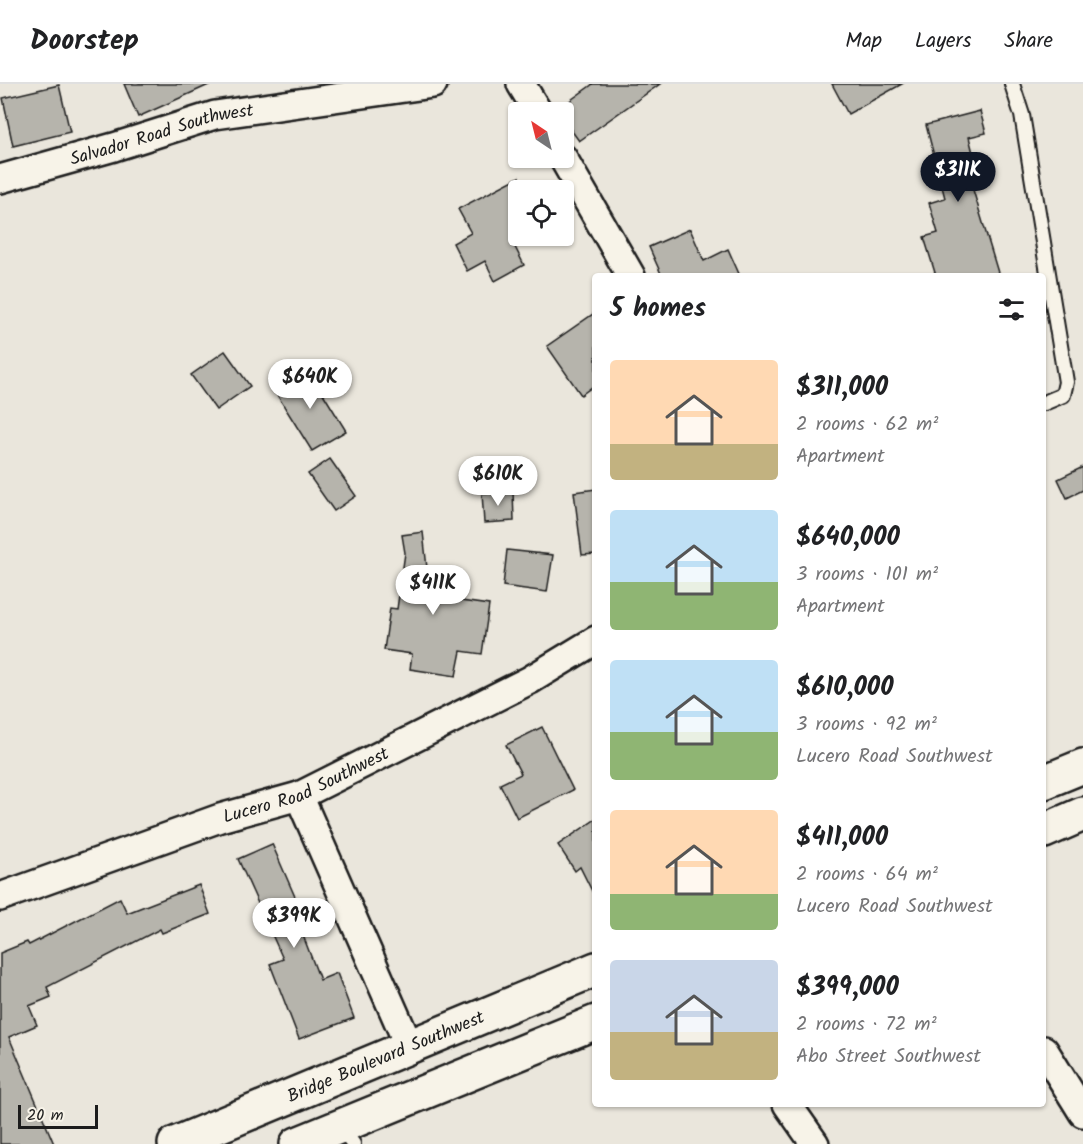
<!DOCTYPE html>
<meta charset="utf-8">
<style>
body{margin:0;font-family:Kalam,sans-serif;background:#f6f6f6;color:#202124;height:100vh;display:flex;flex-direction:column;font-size:22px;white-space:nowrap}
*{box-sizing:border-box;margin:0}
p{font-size:20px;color:#757577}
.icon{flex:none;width:33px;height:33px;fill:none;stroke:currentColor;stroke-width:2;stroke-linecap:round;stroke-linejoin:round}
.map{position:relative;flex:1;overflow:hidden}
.drawer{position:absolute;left:592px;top:189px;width:454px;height:834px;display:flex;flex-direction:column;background:#fff;border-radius:6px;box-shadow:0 2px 4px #0004}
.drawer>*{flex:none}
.needle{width:39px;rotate:325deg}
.tools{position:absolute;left:508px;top:18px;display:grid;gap:12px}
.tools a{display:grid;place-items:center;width:66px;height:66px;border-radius:6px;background:#fff;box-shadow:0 2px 4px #0004;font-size:30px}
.scale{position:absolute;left:18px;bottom:15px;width:80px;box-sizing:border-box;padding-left:6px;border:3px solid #1c1c1c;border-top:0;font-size:16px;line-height:21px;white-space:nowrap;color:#1c1c1c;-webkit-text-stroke:4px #f7f3e8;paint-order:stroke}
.price{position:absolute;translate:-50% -51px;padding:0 14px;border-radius:21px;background:#fff;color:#222;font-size:20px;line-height:39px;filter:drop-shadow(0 2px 3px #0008)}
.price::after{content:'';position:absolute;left:50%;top:36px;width:18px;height:14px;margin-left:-9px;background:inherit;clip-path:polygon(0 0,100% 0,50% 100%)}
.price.selected{background:#111827;color:#fff}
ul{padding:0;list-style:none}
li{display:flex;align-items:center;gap:18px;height:150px;padding:0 18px}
li span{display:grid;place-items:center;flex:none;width:168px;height:120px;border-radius:6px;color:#555}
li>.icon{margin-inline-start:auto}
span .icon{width:72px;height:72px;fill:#fffc;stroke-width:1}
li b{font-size:26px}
h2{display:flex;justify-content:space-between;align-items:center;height:72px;padding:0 18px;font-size:26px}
header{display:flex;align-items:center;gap:36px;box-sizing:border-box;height:84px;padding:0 30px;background:#fff;border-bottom:2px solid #e0e0e0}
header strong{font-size:28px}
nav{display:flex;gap:33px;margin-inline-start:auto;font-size:21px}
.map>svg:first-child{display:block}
.building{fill:#b6b4ac;stroke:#1c1c1c;stroke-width:1.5}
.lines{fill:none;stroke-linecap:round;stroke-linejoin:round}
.service-casing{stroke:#1c1c1c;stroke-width:18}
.minor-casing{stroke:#1c1c1c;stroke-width:32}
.secondary-casing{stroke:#1c1c1c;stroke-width:38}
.service{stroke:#f7f3e8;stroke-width:14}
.minor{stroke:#f7f3e8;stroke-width:27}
.secondary{stroke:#f7f3e8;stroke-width:33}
.labels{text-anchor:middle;stroke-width:4.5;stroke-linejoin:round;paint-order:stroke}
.street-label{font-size:18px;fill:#1c1c1c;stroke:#f7f3e8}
</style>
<header>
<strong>Doorstep</strong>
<nav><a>Map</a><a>Layers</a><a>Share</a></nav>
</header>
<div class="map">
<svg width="1083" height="1060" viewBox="0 0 1083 1060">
<rect width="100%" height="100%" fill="#eae6dc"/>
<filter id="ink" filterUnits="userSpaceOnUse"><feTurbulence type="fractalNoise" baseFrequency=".0167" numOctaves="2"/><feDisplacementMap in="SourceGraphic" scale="12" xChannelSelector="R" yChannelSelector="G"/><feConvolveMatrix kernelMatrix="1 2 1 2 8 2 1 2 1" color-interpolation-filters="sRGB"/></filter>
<g filter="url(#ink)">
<!-- building -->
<g class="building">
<path d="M124 0H211L138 33Z"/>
<path d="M593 0H660L579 57 564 36V28H559L557 26Z"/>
<path d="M832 0H902L848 30Z"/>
<path d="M59 1 70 48 13 62 3 14Z"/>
<path d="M980 27 986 49 969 53 974 73 964 76 999 192H936L924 153 938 149 929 119 945 114 926 41Z"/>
<path d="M519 93V156L513 159 524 181 495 197 485 177 467 187 453 159 471 149 458 125Z"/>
<path d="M690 145 704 177 728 165 740 192H662L649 163Z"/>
<path d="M596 228V300L581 311 547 262Z"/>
<path d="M225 267 250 302 216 326 191 291Z"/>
<path d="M308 285 346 347 312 367 274 306Z"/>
<path d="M330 375 356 412 334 427 308 390Z"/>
<path d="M1083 383V406L1067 414 1058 395Z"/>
<path d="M596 405V470L582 471 574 408Z"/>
<path d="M513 407 514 437 484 439 482 409Z"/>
<path d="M423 448 427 484 457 488 454 516 489 521 482 570 461 567 456 592 410 585 412 570 384 566 390 524 397 525 405 469 402 451Z"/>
<path d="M507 466 553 471 547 508 503 502Z"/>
<path d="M542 643 573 706 517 734 500 700 521 690 506 661Z"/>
<path d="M596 735V815L580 783 575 787 558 761Z"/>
<path d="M272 760 306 838 299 841 320 896 337 889 354 934 299 955 270 880 283 875 238 775Z"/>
<path d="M199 801 210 830 162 849 160 845 47 903 51 913 29 922 37 941 9 953 54 1060H0V869L27 858 29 861 120 814 127 829Z"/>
</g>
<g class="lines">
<!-- service casing -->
<g class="service-casing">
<g id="service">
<path d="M1012 0 1022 31 1066 298 1063 311 1044 319"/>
<path d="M339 1042 353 1060"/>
</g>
</g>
<!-- minor casing -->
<g class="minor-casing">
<g id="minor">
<path d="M521 0 538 28"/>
<path d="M563 74 631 192"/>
<path id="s1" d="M0 95 114 63 215 31 433 0"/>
<path d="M299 712 409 962"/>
<path id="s2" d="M0 813 220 734 299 712 530 596 596 556"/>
<path d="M1044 966 1083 1029"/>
<path d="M787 1020 815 1060"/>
</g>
</g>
<!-- secondary casing -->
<g class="secondary-casing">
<g id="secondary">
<path d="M1044 698 1083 682"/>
<path d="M1044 747 1083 730"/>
<path id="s3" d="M175 1060 596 885"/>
<path d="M297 1060 596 938"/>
</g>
</g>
<!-- service -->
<use href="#service" class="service"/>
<!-- minor -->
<use href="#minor" class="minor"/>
<!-- secondary -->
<use href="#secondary" class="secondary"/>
</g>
</g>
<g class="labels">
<!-- street labels -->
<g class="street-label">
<text dy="6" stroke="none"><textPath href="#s1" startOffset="168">Salvador Road Southwest</textPath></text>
<text dy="6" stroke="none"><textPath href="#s2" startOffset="326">Lucero Road Southwest</textPath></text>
<text dy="6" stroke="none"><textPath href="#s3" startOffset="228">Bridge Boulevard Southwest</textPath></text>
</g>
</g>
</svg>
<div class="tools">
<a><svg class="needle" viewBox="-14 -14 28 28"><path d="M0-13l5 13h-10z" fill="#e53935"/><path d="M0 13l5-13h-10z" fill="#757577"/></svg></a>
<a><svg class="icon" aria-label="locate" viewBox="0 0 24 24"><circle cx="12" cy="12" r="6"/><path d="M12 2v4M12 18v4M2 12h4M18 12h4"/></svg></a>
</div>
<div class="scale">20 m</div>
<b class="price selected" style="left:958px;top:119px">$311K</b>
<b class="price" style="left:310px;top:326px">$640K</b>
<b class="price" style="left:498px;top:423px">$610K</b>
<b class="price" style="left:433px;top:532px">$411K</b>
<b class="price" style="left:294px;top:865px">$399K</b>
<section class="drawer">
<h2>5 homes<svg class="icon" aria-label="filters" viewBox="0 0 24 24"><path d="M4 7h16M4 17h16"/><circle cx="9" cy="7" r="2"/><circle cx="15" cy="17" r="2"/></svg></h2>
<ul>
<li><span style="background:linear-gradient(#ffd9b3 70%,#c2b280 0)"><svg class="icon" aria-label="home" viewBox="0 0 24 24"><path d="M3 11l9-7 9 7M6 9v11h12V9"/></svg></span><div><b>$311,000</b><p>2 rooms · 62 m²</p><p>Apartment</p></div></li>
<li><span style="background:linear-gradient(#bfe0f5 60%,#8fb573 0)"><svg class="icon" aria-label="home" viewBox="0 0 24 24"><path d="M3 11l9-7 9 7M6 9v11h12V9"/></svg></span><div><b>$640,000</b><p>3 rooms · 101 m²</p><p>Apartment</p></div></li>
<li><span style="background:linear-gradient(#bfe0f5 60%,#8fb573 0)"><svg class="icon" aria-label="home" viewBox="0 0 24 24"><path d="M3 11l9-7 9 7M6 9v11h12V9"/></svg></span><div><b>$610,000</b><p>3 rooms · 92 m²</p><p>Lucero Road Southwest</p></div></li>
<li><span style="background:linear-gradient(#ffd9b3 70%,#8fb573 0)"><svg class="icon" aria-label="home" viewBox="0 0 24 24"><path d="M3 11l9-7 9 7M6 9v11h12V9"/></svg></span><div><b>$411,000</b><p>2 rooms · 64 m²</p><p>Lucero Road Southwest</p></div></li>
<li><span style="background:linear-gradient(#c9d6e8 60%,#c2b280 0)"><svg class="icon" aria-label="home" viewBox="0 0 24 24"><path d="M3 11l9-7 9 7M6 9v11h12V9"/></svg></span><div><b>$399,000</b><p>2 rooms · 72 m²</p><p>Abo Street Southwest</p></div></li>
</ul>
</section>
</div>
